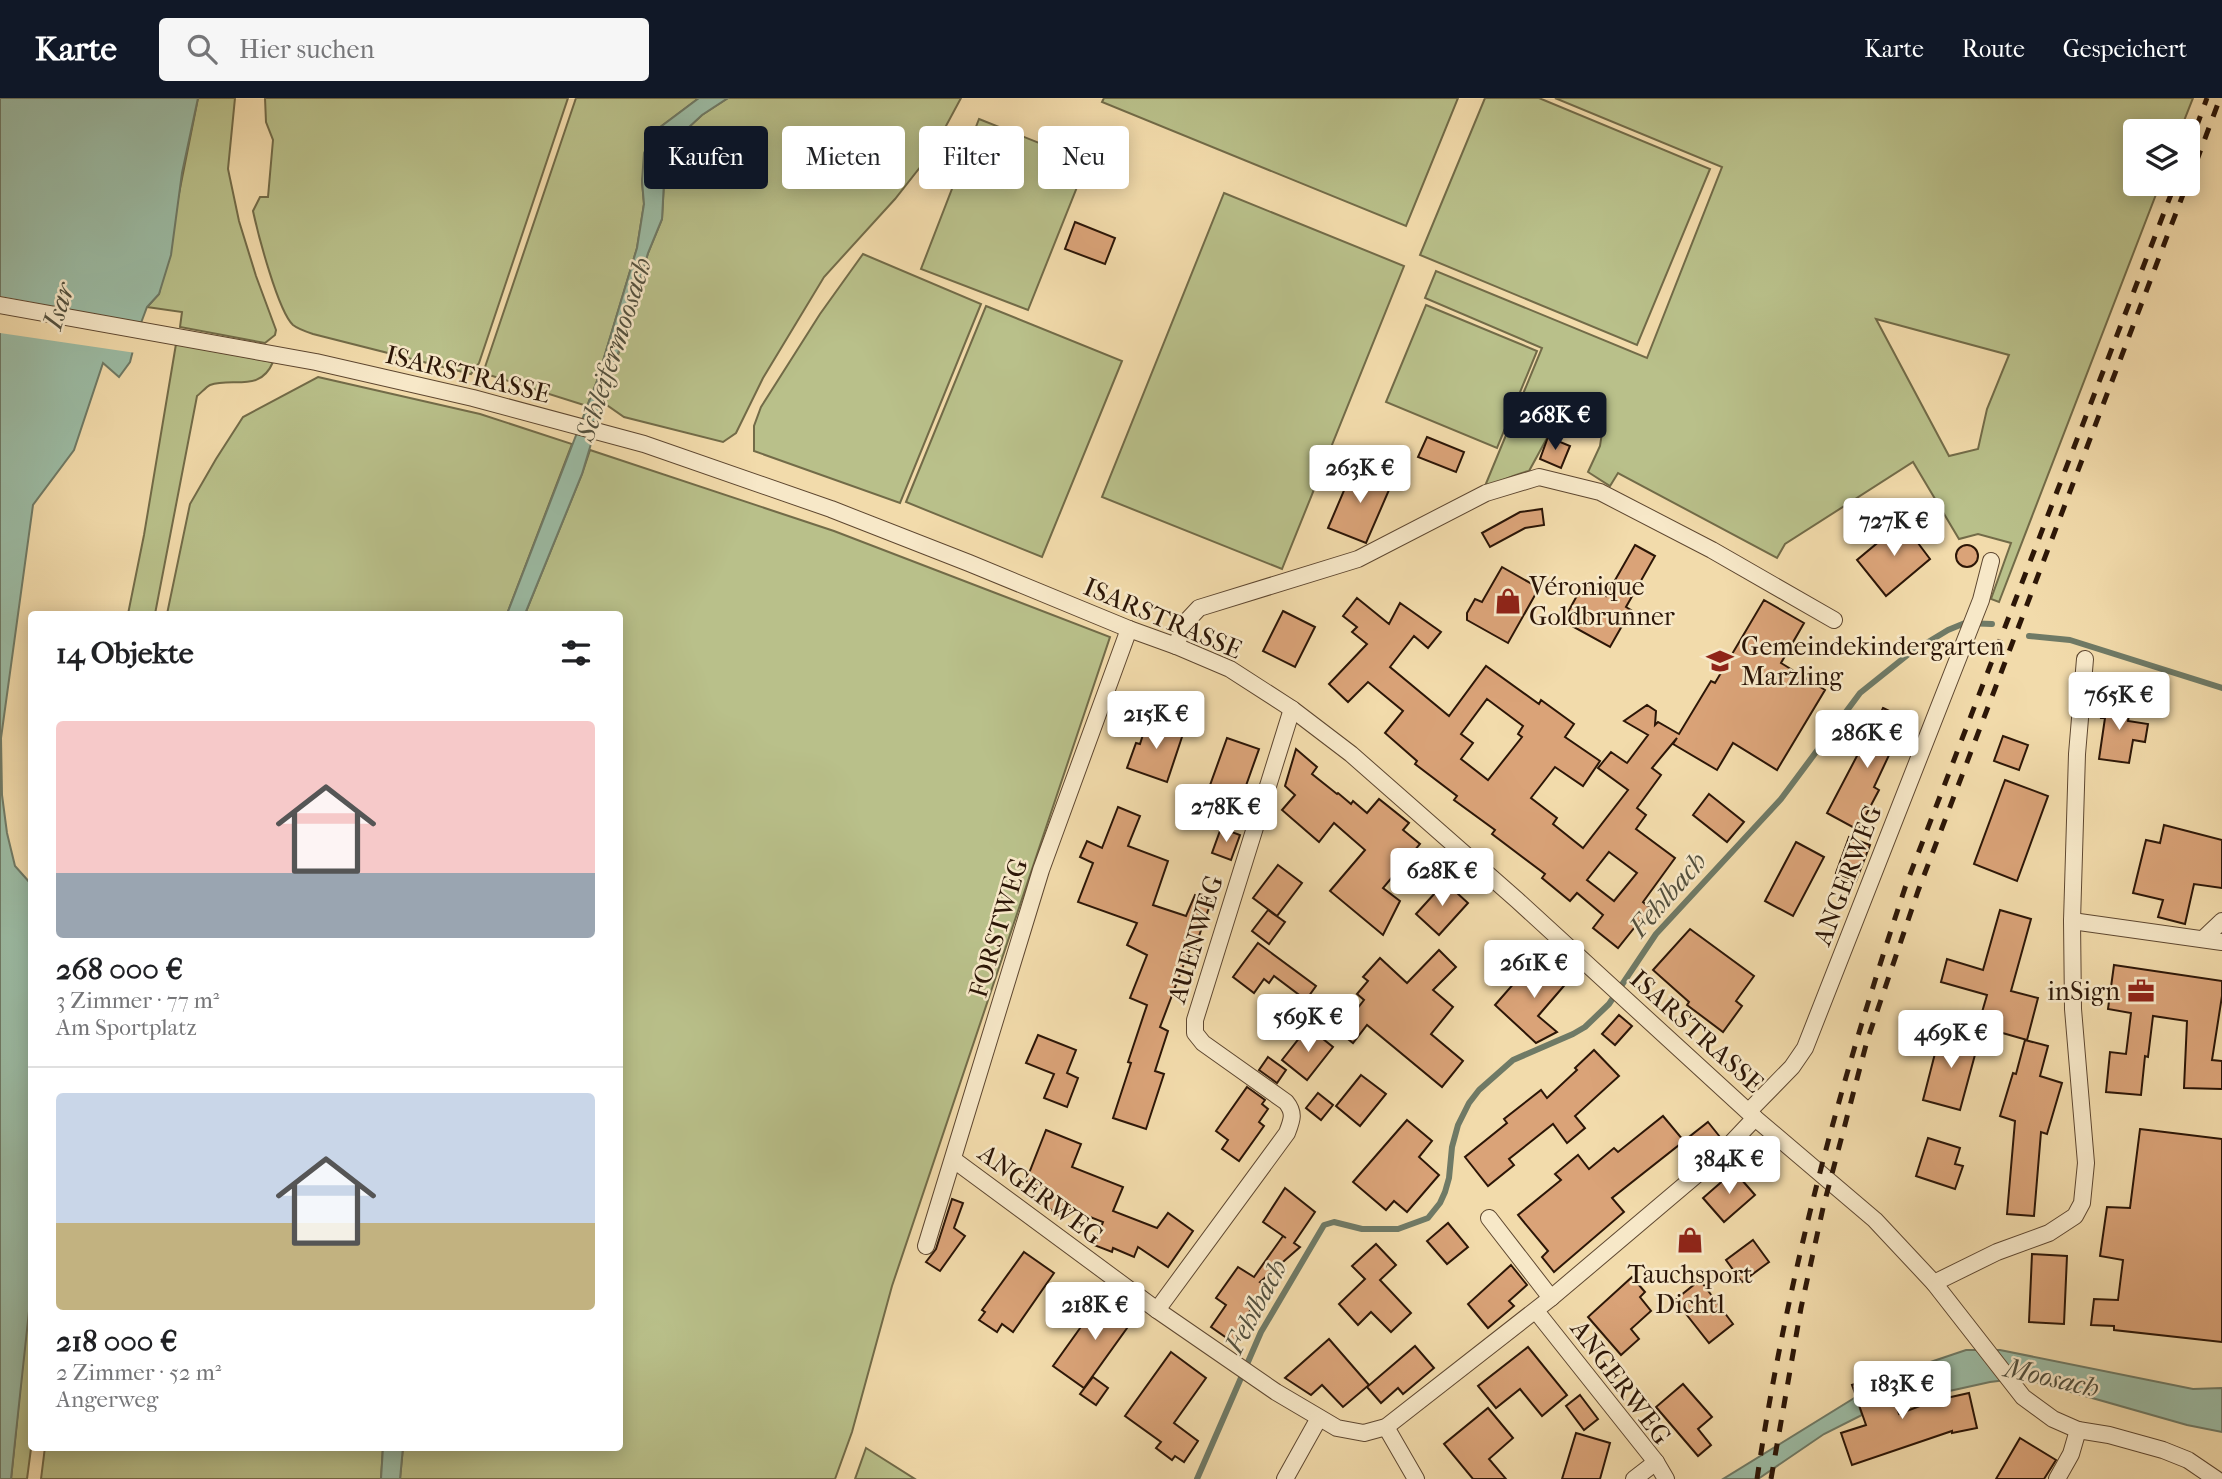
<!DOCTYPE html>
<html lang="de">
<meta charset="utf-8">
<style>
body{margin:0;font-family:"IM FELL French Canon",serif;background:#f6f6f6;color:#202124;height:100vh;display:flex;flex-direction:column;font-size:26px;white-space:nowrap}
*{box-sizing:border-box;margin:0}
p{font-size:23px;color:#757577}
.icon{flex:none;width:38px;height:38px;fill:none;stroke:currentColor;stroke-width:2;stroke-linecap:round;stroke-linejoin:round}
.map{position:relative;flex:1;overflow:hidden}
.sheet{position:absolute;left:28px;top:513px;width:595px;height:840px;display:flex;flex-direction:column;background:#fff;border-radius:7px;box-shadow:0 4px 18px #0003}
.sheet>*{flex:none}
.banner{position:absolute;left:644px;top:28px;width:665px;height:63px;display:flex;gap:14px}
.tools{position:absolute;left:2123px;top:21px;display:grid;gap:14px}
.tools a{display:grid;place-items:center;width:77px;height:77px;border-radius:7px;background:#fff;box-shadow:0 4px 18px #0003;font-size:35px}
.price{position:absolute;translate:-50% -60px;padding:0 16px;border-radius:7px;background:#fff;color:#222;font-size:23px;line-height:46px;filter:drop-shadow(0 2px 4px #0008)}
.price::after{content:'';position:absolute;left:50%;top:42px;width:21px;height:16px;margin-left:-10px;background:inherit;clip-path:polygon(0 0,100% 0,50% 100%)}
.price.active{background:#111827;color:#fff}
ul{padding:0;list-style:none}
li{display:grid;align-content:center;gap:14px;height:371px;padding:0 28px}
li+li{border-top:2px solid #e0e0e0}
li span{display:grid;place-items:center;height:217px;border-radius:7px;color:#555}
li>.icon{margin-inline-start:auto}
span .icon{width:126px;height:126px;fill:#fffc;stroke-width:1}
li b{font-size:30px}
h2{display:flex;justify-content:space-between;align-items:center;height:84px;padding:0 28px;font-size:30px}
.tag{padding:0 24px;border-radius:7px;background:#fff;box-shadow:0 4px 18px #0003;font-size:24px;line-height:63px}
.tag.active{background:#111827;color:#fff}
header{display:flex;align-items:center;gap:42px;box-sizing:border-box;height:98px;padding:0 35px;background:#111827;color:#fff}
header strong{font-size:33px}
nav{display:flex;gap:38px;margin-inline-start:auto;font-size:24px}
.search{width:490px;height:63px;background:#f6f6f6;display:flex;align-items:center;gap:18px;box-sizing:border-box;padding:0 24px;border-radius:7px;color:#757577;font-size:26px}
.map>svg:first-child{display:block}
.green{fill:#b9c08a;stroke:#726b48;stroke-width:2;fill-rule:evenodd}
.water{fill:#9cbca5;stroke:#6f7a66;stroke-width:2}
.pier{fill:#f2dbab}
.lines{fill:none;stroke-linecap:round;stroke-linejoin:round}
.stream{stroke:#6f7a66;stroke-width:6}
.building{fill:#daa378;stroke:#2c1607;stroke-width:2;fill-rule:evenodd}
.minor-casing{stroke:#5e4730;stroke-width:18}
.minor{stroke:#f7e8c8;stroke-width:16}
.rail{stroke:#2c1607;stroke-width:5;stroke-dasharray:12 12;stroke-linecap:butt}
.labels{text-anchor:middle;stroke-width:5;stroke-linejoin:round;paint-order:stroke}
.street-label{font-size:26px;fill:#2c1607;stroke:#f7e8c8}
.poi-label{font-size:26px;fill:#2c1607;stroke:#f7e8c8;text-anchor:start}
.water-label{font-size:28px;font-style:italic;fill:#53503e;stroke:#f7e8c8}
</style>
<header>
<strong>Karte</strong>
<div class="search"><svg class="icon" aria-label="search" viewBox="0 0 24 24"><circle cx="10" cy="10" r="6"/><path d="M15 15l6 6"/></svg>Hier suchen</div>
<nav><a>Karte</a><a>Route</a><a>Gespeichert</a></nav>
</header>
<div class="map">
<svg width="2222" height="1381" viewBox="0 0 2222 1381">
<rect width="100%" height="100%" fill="#f2dbab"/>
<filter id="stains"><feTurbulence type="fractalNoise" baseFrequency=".00286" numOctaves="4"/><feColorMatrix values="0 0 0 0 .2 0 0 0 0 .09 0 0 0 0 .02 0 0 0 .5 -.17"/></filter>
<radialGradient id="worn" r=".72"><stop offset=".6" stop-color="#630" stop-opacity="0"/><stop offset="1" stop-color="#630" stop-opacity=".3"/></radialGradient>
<!-- green -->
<g class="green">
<path d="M198 0H235L228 71 239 123 256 178 276 232 275 237 265 245 180 229 182 214 147 209 159 196Z"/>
<path d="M265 0H568L479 265 471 276 313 236C307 234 298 231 293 227 278 213 258 136 253 113L260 99H268L273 42 266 24Z"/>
<path d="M576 0H699L655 33 642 83 644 106 637 150 597 283 587 308 483 275Z"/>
<path d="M728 0H961L932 54 895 101 824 179 763 280 736 335 723 344 624 319 604 305 648 155 662 121 665 65 676 41 702 17Z"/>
<path d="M1104 0H1458L1406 128 1102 4Z"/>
<path d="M1485 0H1539L1710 71 1637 247 1420 157Z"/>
<path d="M1555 0H2193L2180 33H2135V86H2160L1999 504 1991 501 2011 445 1978 436 1959 441 1913 364 1785 446 1777 460 1618 375 1610 388 1588 374 1600 348 1604 321 1590 296 1569 300 1529 373C1513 376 1501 385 1485 388L1542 250 1425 200 1436 173 1647 260 1722 69ZM1876 221 2009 257 1987 311 1978 351 1949 358Z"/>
<path d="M979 21 1087 64 1028 212 921 171Z"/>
<path d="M1224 95 1404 168 1282 471 1102 399Z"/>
<path d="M863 156 981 206 900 405 754 353V328L761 309 820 216Z"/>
<path d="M1426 207 1537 253 1497 350 1386 304Z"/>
<path d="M986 208 1122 263 1042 459 906 404Z"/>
<path d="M176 246 273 264C260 295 233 279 210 287 206 289 201 295 197 298L155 516H128L144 437Z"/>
<path d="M318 279 480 316 572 346 507 516H167L190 406 216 361 243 319Z"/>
<path d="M590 352 834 433 1110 539 892 1188 852 1334 835 1381H400L403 1349H620V516H525L582 376Z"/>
<path d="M31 1185 32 1343 27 1381H11Z"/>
<path d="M45 1349H383L381 1381H41Z"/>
<path d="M866 1350 915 1381H855Z"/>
</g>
<!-- water -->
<g class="water">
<path d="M0 0H198L182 75 171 157 159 196 147 209 138 233 130 264 119 279 103 265 74 352 33 407 1 640 2 697 7 735 15 768 31 786 32 1185 11 1381H0Z"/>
<path d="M699 0H728L702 17 676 41 665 65 662 121 648 155 582 376 525 516H507L597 283 637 150 644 106 642 83 644 55 655 33Z"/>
<path d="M1966 1252H2000L2193 1291 2222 1290V1334L2187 1327 2022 1280 1990 1284 1895 1305 1886 1279Z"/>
<path d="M1856 1299 1862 1317 1824 1336 1758 1381H1723Z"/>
<path d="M383 1349H403L400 1381H381Z"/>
</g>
<!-- pier -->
<path class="pier" d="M0 198 141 225H145L136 255 0 235Z"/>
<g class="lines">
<!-- stream -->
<g class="stream">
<path d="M2029 538 2070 542 2222 590"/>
<path d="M1197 1381 1261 1234 1324 1127 1334 1124 1362 1131H1398L1428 1120 1440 1105 1445 1094 1449 1080 1452 1049 1458 1027 1469 1005 1479 992 1513 962 1573 936 1585 929 1609 906 1656 836 1781 701 1860 595 1910 555 1948 532 1965 525 1992 526"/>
</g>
</g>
<!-- building -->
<g class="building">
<path d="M1075 124 1115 140 1105 166 1065 151Z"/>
<path d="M1427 339 1464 354 1456 374 1418 359Z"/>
<path d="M1548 339 1570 348 1561 370 1540 361Z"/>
<path d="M1354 369 1392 385 1366 445 1328 430Z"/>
<path d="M1542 411 1544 427 1525 430 1490 449 1482 435 1520 414Z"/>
<path d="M1905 422 1922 442 1918 445 1930 461 1886 498 1857 462Z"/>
<circle cx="1967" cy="458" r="11"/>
<path d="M1635 447 1655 458 1626 509 1631 512 1610 549 1563 523 1584 485 1606 498Z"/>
<path d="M1502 469 1539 490 1508 545 1467 522V515L1475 501 1482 504Z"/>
<path d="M1357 500 1389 526 1400 505 1441 534 1428 550 1414 538 1390 569 1449 618 1486 568 1539 606 1541 602 1574 626 1565 639 1600 663 1583 688 1555 669 1531 700 1557 720 1553 726 1583 750 1628 692 1598 670 1611 654 1627 665 1648 637 1624 623 1647 607 1656 613 1655 627 1658 624 1679 636 1711 583 1715 585 1764 502 1804 525 1781 565 1825 592 1777 672 1733 645 1717 672 1673 646 1677 640 1652 670 1661 677 1637 710 1646 717 1636 731 1675 760 1643 804 1650 810 1618 850 1593 830 1603 817 1577 795 1570 803 1542 780 1545 776 1492 736 1495 732 1454 702 1457 698 1415 666 1417 663 1385 635 1403 613 1368 584 1348 604 1329 586 1367 546 1352 534 1357 529 1343 518ZM1487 601 1523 628 1518 636 1522 639 1488 682 1461 661 1473 645 1461 636ZM1609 754 1637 775 1614 803 1587 782Z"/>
<path d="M1283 513 1315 529 1295 569 1263 553Z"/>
<path d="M2103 601 2131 605 2128 623 2148 626 2145 644 2133 642 2129 665 2099 661 2105 620H2101Z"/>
<path d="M1883 610 1906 621 1874 689 1879 692 1858 732 1827 715 1858 656 1856 655 1872 620 1877 623Z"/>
<path d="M1148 621 1184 633 1167 684 1127 670 1136 645 1140 646Z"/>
<path d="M2003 638 2028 647 2019 672 1994 663Z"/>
<path d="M1227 640 1259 651 1232 727 1200 715Z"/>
<path d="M1296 651 1317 669 1312 676 1337 696 1338 695 1351 706 1353 703 1367 715 1379 701 1409 725 1403 732 1420 746 1383 790 1400 803 1383 837 1330 793 1365 752 1334 725 1319 744 1282 712 1295 697 1285 688Z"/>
<path d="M2005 682 2048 698 2017 783 1974 766Z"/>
<path d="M1709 696 1744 724 1727 744 1693 717Z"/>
<path d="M1118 709 1140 718 1128 748 1168 763 1153 807 1186 818 1195 797 1211 804 1194 852 1190 850 1160 929 1168 933 1155 973 1164 976 1146 1031 1113 1020 1131 965 1128 964 1147 907 1130 900 1147 857 1127 847 1137 825 1078 804 1093 765 1080 759 1087 743 1102 750Z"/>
<path d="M2164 727 2222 742V790L2194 786 2185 826 2158 819 2163 802 2133 795 2146 742 2160 745Z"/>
<path d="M1221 730 1240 737 1231 762 1212 755Z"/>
<path d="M1849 739 1870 747 1856 783 1836 775Z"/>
<path d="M1796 744 1824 759 1793 818 1765 803Z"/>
<path d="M1278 767 1302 785 1277 818 1253 800Z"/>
<path d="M1445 784 1468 805 1439 837 1416 816Z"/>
<path d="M1268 812 1285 824 1269 846 1252 833Z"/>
<path d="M2000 812 2031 821 2011 893 2038 900 2027 942 1978 928 1987 897 1941 884 1947 861 1983 872Z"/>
<path d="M1690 831 1754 878 1736 903 1742 908 1723 934 1687 907 1689 904 1653 872Z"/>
<path d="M1258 845 1316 888 1306 902 1274 878 1269 885 1264 881 1254 895 1233 879Z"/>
<path d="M1439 852 1456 869 1433 892 1453 909 1431 936 1463 963 1442 989 1367 927 1353 945 1339 934 1364 902 1357 896 1368 883 1363 879 1380 860 1407 885Z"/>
<path d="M1562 863 1575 875 1538 918 1557 934 1536 945 1495 907 1529 868 1546 883Z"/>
<path d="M2114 867 2222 883V898L2212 962 2222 963V991L2184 990 2187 923 2153 918 2148 959 2145 958 2141 997 2106 994 2110 954 2126 956 2131 915 2108 911Z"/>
<path d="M1619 917 1632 928 1615 947 1602 936Z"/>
<path d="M1308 929 1333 949 1307 982 1282 962Z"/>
<path d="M1941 932 1979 942 1960 1012 1923 1002Z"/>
<path d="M1038 937 1076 952 1067 975 1078 980 1067 1009 1044 1000 1054 976 1026 965Z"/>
<path d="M2025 942 2048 948 2040 978 2062 985 2047 1036 2041 1034 2034 1118 2007 1116 2015 1023 2000 1018 2013 975 2016 976Z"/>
<path d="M1594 952 1619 978 1575 1018 1585 1030 1567 1045 1553 1026 1509 1061 1514 1067 1488 1088 1465 1059 1507 1025 1504 1021 1541 992 1547 1000 1577 972 1575 970Z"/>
<path d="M1268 959 1286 972 1277 985 1259 972Z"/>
<path d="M1361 977 1386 996 1360 1028 1336 1008Z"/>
<path d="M1247 989 1265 1002 1262 1006 1268 1011 1259 1024 1264 1028 1239 1063 1222 1051 1228 1042 1216 1033Z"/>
<path d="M1318 995 1333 1007 1321 1022 1306 1010Z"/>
<path d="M1663 1018 1684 1043 1612 1100 1624 1114 1554 1174 1542 1159 1548 1153 1518 1117 1561 1082 1555 1076 1578 1057 1589 1071 1614 1050 1618 1054Z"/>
<path d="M1407 1022 1432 1043 1419 1059 1439 1077 1407 1114 1394 1103 1386 1112 1353 1084Z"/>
<path d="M1708 1024 1720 1039 1702 1054 1689 1039Z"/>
<path d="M2140 1031 2222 1041V1244L2114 1232V1228L2091 1227 2094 1201 2118 1202 2123 1162 2100 1158 2107 1109 2130 1110Z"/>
<path d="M1046 1032 1081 1046 1072 1069 1123 1089 1113 1113 1157 1130 1168 1115 1193 1133 1168 1169 1138 1149 1134 1159 1113 1150 1112 1154 1094 1147 1103 1124 1065 1109 1061 1119 1040 1104 1046 1091 1026 1083Z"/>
<path d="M1928 1040 1960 1050 1955 1066 1963 1068 1955 1091 1916 1078Z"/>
<path d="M1734 1073 1755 1097 1724 1124 1703 1100Z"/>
<path d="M1285 1090 1315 1114 1294 1145 1300 1149 1260 1184 1267 1188 1245 1220 1249 1223 1234 1245 1211 1229 1226 1207 1216 1200 1238 1169 1254 1179 1283 1138 1286 1140 1263 1124Z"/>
<path d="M952 1101 963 1105 954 1130 965 1138 940 1173 926 1164 936 1151Z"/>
<path d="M1448 1125 1468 1149 1447 1166 1427 1143Z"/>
<path d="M1753 1142 1769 1164 1742 1184 1726 1162Z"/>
<path d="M1376 1146 1396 1167 1380 1182 1411 1215 1391 1234 1371 1214 1358 1227 1339 1206 1365 1181 1352 1168Z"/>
<path d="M1024 1154 1054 1175 1013 1234 1002 1226 997 1234 979 1222 985 1214 982 1212Z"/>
<path d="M2032 1156 2067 1158 2064 1226 2029 1224Z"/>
<path d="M1511 1167 1527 1187 1509 1203 1514 1208 1488 1230 1468 1206Z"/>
<path d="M1632 1179 1645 1194 1640 1199 1651 1213 1631 1231 1639 1241 1621 1257 1588 1219Z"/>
<path d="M1700 1182 1733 1226 1709 1245 1675 1202Z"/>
<path d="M1124 1200 1140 1212 1084 1290 1053 1268 1098 1205 1113 1215Z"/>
<path d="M1329 1241 1369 1287 1343 1309 1322 1287 1311 1297 1285 1280Z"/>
<path d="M1415 1248 1434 1270 1403 1296 1398 1290 1381 1305 1367 1289Z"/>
<path d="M1528 1249 1567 1297 1542 1318 1520 1291 1496 1310 1478 1288Z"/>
<path d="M1171 1254 1206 1280 1174 1325 1198 1343 1184 1364 1175 1358 1172 1362 1156 1350 1161 1344 1125 1318Z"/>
<path d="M1885 1276 1899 1316 1933 1303 1969 1295 1977 1330 1952 1335V1333L1852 1367 1841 1335 1866 1327 1852 1287Z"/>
<path d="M1093 1279 1108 1290 1096 1307 1080 1296Z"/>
<path d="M1683 1286 1712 1319 1698 1331 1711 1347 1698 1358 1656 1309Z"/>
<path d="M1580 1297 1598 1321 1584 1332 1566 1308Z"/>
<path d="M1488 1310 1513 1340 1489 1361 1506 1381H1473L1444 1346Z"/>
<path d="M1576 1335 1610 1345 1600 1381H1562Z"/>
<path d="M2020 1340 2056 1362 2044 1381H1996Z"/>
</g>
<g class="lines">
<!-- minor casing -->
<g class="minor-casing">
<g id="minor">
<path d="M0 207 316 264 473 300 644 346 831 411 969 465 1129 531 1176 548 1230 571 1292 611 1351 656 1517 802 1755 1020 1875 1122 1934 1185 2023 1299 2053 1321 2078 1332 2109 1337 2163 1352 2188 1362 2216 1381"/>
<path d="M1176 548 1184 526 1199 510 1358 461 1486 395 1539 379 1600 394 1712 452 1834 522"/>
<path d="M2072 823 2222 844"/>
<path d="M2203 841 2222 823"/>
<path d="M1749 1013 1792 969 1805 950 1981 502 1991 463"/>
<path d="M954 1062 1157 1212 1276 1294 1337 1330 1364 1335 1386 1329 1551 1200 1720 1057 1755 1020"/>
<path d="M1489 1120 1551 1200"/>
<path d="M926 1148 1041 772 1129 531"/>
<path d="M1934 1185 1997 1154 2049 1135 2075 1118 2082 1105 2086 1065 2073 911 2072 823 2077 656 2085 561"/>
<path d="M1157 1212 1287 1035C1292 1022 1295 1015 1286 1004L1203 945 1195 935V922L1292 611"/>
<path d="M1536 1213 1656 1364 1666 1381"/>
<path d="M1386 1329 1416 1381"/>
<path d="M1285 1381 1319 1320"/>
<path d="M1634 1381 1656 1364"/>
<path d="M2057 1381 2071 1356 2078 1332"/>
</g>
</g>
<!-- minor -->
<use href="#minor" class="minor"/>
<!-- rail -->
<g class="rail">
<path d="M2188 52 2207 0"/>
<path d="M2188 86 2220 0"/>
<path d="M1757 1381C1787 1178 1841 981 1906 787L2175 86"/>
<path d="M1771 1381 1801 1210 1823 1110 1867 943 1918 793 2187 86"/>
</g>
</g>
<!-- icons -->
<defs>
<g id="shop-bare" transform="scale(2.1)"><path d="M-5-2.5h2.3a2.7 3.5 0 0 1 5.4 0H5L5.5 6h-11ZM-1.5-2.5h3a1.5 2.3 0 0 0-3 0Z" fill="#8f2418" stroke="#f7e8c8" stroke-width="2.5" paint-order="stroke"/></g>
<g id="school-bare" transform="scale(2.1)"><path d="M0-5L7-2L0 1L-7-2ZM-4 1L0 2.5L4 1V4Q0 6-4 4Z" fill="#8f2418" stroke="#f7e8c8" stroke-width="2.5" paint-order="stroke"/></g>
<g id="office-bare" transform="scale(2.1)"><path d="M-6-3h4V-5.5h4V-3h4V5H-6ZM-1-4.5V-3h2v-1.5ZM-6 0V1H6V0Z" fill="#8f2418" stroke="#f7e8c8" stroke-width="2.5" paint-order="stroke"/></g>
</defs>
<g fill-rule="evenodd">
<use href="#shop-bare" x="1508" y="503"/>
<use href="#school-bare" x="1720" y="563"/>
<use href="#office-bare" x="2141" y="893"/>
<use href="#shop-bare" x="1690" y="1142"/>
</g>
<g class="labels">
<!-- street labels -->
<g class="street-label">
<text transform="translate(468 276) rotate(14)" y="9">ISARSTRASSE</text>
<text transform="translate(1163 520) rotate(23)" y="9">ISARSTRASSE</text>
<text transform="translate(1847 777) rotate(-69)" y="9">ANGERWEG</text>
<text transform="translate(998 830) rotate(-73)" y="9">FORSTWEG</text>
<text transform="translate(1195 841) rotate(-73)" y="9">AUENWEG</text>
<text transform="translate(1697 933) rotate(42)" y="9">ISARSTRASSE</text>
<text transform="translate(1041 1096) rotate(37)" y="9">ANGERWEG</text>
<text transform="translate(1621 1284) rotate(53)" y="9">ANGERWEG</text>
</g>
<!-- poi labels -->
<g class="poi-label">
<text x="1529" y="497">Véronique<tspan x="1529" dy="30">Goldbrunner</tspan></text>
<text x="1741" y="557">Gemeindekindergarten<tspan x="1741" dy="30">Marzling</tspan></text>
<text x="2120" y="902" text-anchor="end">inSign</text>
<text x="1690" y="1185" text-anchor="middle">Tauchsport<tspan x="1690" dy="30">Dichtl</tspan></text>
</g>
<!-- water labels -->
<g class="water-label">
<text transform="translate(58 208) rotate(-72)" y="10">Isar</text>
<text transform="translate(613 251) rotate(-72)" y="10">Schleifermoosach</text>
<text transform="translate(1667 796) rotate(-49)" y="10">Fehlbach</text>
<text transform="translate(1255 1208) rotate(-62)" y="10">Fehlbach</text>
<text transform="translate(2052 1279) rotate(13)" y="10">Moosach</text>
</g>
</g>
<rect width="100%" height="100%" filter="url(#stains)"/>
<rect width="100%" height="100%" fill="url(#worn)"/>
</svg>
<div class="tools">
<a><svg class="icon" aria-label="layers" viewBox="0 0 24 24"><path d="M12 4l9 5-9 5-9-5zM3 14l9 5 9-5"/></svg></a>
</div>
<b class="price active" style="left:1555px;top:354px">268K €</b>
<b class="price" style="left:1360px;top:407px">263K €</b>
<b class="price" style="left:1894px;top:460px">727K €</b>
<b class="price" style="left:2119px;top:634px">765K €</b>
<b class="price" style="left:1156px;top:653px">215K €</b>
<b class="price" style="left:1867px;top:672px">286K €</b>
<b class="price" style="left:1226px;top:746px">278K €</b>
<b class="price" style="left:1442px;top:810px">628K €</b>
<b class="price" style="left:1534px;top:902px">261K €</b>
<b class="price" style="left:1308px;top:956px">569K €</b>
<b class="price" style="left:1951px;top:972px">469K €</b>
<b class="price" style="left:1729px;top:1098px">384K €</b>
<b class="price" style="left:1095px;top:1244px">218K €</b>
<b class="price" style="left:1902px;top:1323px">183K €</b>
<div class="banner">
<a class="tag active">Kaufen</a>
<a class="tag">Mieten</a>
<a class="tag">Filter</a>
<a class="tag">Neu</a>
</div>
<section class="sheet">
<h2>14 Objekte<svg class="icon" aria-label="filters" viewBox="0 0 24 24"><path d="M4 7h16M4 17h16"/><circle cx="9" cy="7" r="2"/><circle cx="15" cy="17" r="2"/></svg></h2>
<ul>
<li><span style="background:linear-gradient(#f6c9c9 70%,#9aa5b1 0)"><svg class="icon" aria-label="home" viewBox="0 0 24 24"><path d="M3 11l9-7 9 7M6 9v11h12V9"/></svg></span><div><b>268 000 €</b><p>3 Zimmer · 77 m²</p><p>Am Sportplatz</p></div></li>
<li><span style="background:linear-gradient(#c9d6e8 60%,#c2b280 0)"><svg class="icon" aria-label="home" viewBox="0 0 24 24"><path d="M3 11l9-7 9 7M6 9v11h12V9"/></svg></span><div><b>218 000 €</b><p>2 Zimmer · 52 m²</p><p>Angerweg</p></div></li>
</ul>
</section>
</div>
